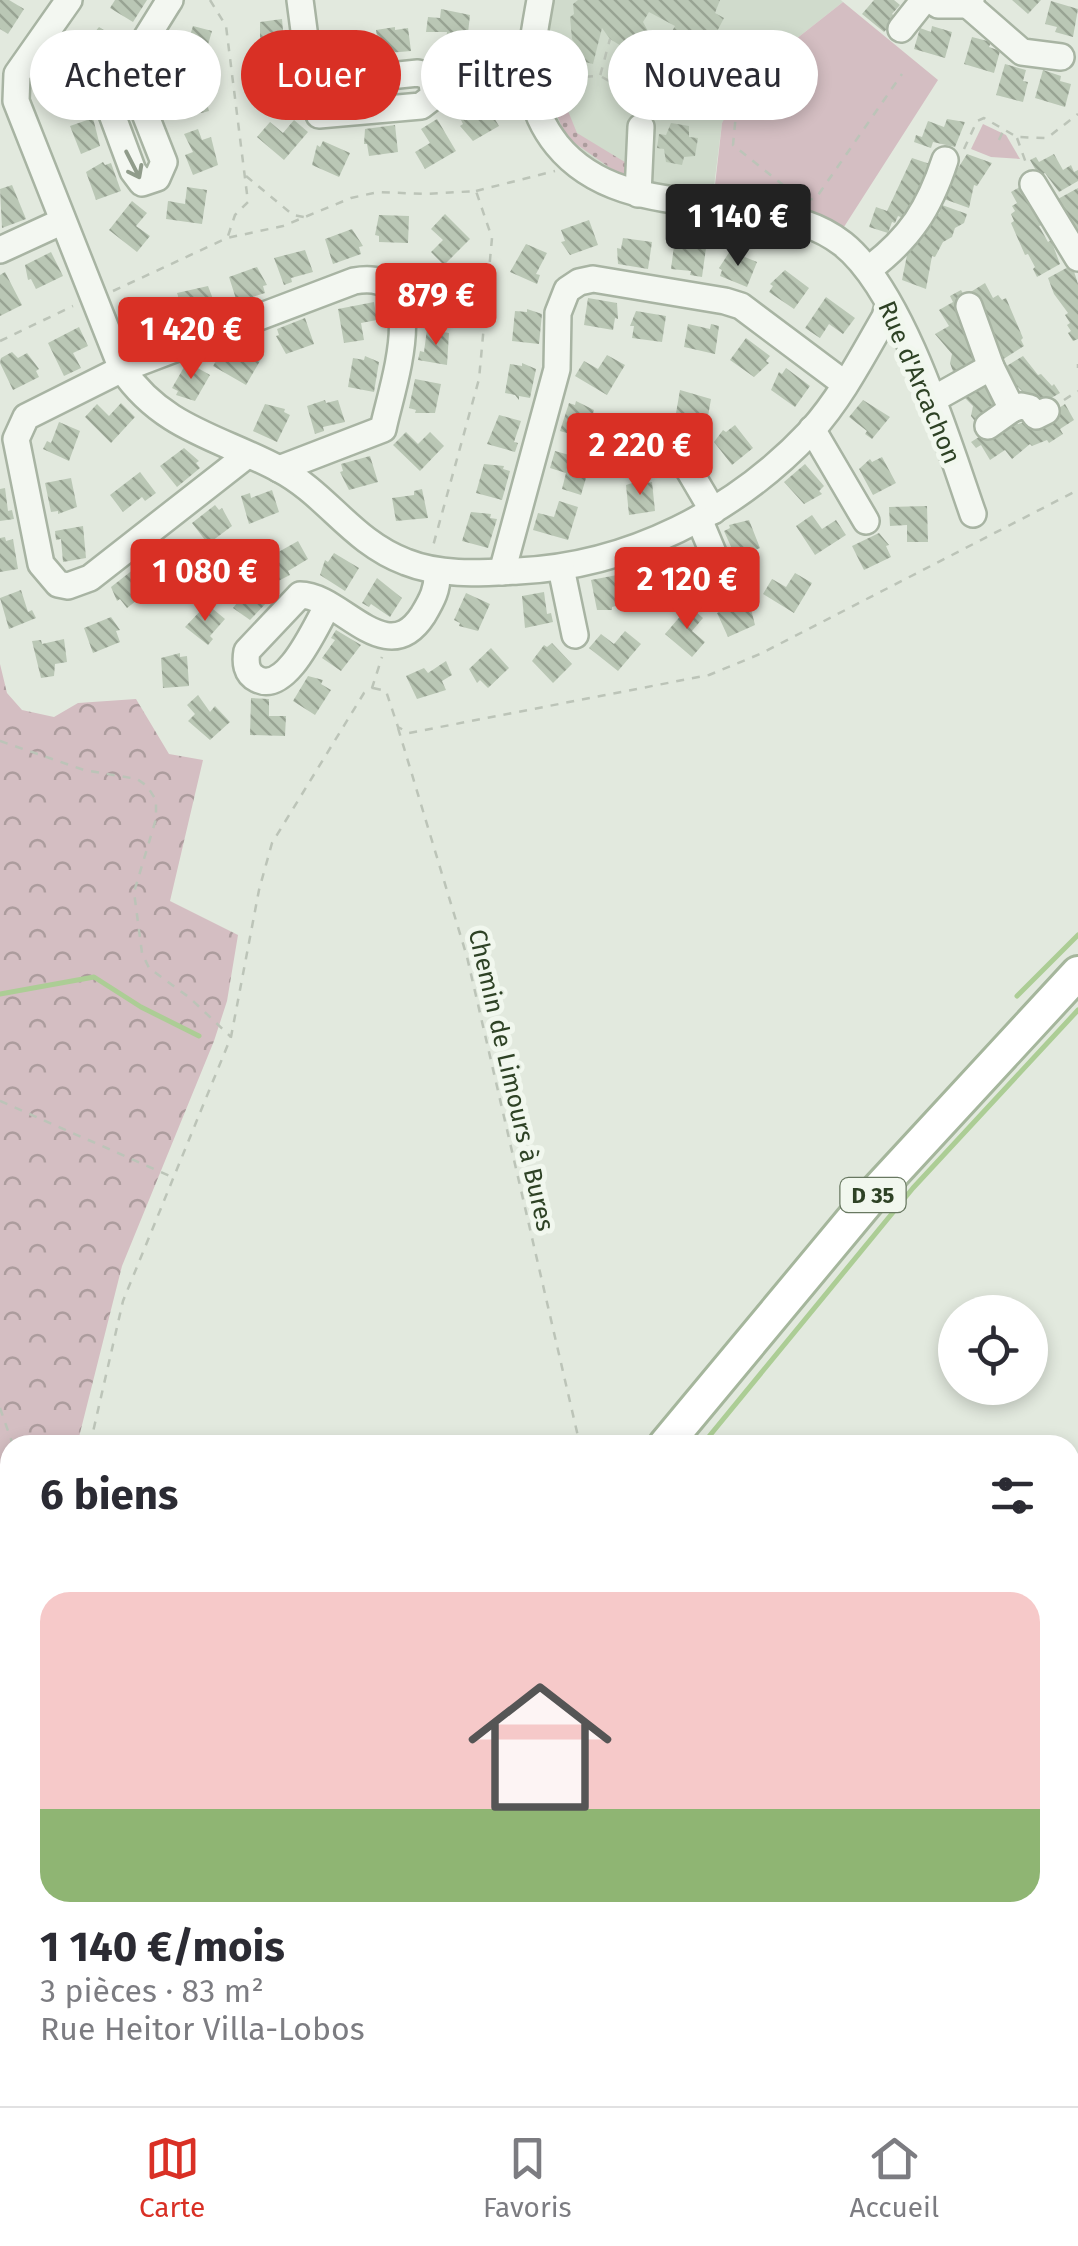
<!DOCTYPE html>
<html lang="fr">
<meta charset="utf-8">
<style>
body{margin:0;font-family:"Fira Sans",sans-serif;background:#f7f7f7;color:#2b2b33;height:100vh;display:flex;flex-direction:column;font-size:38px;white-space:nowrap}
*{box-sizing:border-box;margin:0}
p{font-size:32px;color:#7c7c81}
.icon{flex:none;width:55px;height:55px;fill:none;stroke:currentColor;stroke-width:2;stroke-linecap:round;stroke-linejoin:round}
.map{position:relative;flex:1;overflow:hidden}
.panel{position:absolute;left:0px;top:1435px;width:1080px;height:672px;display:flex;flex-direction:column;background:#fff;border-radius:30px 30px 0 0;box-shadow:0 5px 15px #0003}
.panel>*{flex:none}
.guide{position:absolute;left:30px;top:30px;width:1020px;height:90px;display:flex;gap:20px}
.buttons{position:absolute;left:938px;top:1295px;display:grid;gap:20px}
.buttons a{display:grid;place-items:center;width:110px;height:110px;border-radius:50%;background:#fff;box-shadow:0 5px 15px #0003;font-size:50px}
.price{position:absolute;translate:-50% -85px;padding:0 22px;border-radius:10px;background:#d93025;color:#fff;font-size:32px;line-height:65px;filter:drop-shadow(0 2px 5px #0008)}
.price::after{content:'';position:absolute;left:50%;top:60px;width:30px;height:22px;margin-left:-15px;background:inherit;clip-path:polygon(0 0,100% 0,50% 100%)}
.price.on{background:#222;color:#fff}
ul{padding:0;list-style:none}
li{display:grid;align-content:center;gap:20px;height:530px;padding:0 40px}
li span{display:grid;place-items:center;height:310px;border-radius:30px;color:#555}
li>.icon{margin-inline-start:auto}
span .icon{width:180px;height:180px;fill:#fffc;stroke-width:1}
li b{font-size:42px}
h2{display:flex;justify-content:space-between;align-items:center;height:120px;padding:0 40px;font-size:42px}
.chip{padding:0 35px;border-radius:45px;background:#fff;box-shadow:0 5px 15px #0003;font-size:35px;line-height:90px}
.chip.on{background:#d93025;color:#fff}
.dock{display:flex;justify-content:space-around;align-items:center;height:140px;border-top:2px solid #e1e1e2;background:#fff;font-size:28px;color:#7c7c81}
.dock a{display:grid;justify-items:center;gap:5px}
.dock .on{color:#d93025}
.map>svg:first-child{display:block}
.built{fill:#d0dbcc}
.grass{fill:url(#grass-dots)}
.forest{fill:url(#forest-crowns)}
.park{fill:#d4bec2}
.water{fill:#accd95}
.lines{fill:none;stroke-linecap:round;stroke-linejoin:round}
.stream{stroke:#accd95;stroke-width:5}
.building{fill:url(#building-back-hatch);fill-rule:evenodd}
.minor-casing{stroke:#a8b4a3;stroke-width:30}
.major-casing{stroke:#a5b69c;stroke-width:38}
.path{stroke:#bcc4b8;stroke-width:2.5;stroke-dasharray:8 8;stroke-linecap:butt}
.minor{stroke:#f3f7f1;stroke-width:25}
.major{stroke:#fff;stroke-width:32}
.oneway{stroke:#909c8b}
.labels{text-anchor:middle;stroke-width:10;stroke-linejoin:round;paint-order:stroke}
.shield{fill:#f1f7ee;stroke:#687861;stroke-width:2.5}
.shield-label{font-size:22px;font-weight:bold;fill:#2e4225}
.street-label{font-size:25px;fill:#2e4225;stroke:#f1f7ee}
</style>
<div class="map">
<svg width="1078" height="2106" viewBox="0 0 1078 2106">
<defs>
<pattern id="grass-dots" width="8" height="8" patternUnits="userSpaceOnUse" patternTransform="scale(2.5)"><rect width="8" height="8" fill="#d4bec2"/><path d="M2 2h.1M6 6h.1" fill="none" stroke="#ac9c9d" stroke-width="1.8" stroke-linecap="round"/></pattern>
<pattern id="forest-crowns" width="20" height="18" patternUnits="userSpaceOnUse" patternTransform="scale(2.5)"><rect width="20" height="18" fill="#d4bec2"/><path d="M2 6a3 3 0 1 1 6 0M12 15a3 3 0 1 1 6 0" fill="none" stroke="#ac9c9d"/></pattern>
<pattern id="building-back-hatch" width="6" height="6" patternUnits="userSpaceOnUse" patternTransform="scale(2.5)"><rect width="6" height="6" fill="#bac7b5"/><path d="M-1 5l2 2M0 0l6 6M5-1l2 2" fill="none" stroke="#98a393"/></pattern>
</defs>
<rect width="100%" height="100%" fill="#e2e9de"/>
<!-- built -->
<path class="built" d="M549 0H841L843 2 791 43 722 123 713 194 631 182 593 161 566 137 544 89Z"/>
<!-- grass -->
<g class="grass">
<path d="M544 83 557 84 577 133 633 167 626 179 566 137Z"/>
<path d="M204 2098H283L286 2106H199Z"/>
</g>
<!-- forest -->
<path class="forest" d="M0 664 7 693 22 710 54 717 78 703 136 699 169 754 203 760 170 901 238 935 227 1001 214 1041 122 1266 77 1445H10V1639L0 1649Z"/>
<!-- park -->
<g class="park">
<path d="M843 2 938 80 842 230 801 207 714 194 722 123 764 48 791 43Z"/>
<path d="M983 124 1006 135 1020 159 991 157 971 149Z"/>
</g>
<!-- water -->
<path class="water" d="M632 2098H697L703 2106H613Z"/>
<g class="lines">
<!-- stream -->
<g class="stream">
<path d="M0 994 94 977 141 1007 199 1036"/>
<path d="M1017 996 1078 935"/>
<path d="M702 1445 913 1188 1078 1010"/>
</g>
</g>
<!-- building -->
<g class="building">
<path d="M0 0H9L24 9 8 34 0 29Z"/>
<path d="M115 0H147L133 22 110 8Z"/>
<path d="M578 0H720L715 13 724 18 710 45 715 48 708 65 701 61 694 78 687 74 681 86 672 81 657 108 646 102 642 91 623 80 626 75 615 69 626 49 610 39 602 28 593 64 574 59 577 46 572 39 570 17 574 14 573 4ZM649 12 675 26 663 47 647 38 649 33 643 22Z"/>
<path d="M874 0H894L900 5 892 14 897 18 884 32 862 14Z"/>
<path d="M1012 0H1041L1028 14Z"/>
<path d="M1051 1 1078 9 1073 37 1055 32 1057 27 1045 24Z"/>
<path d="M441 9 470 15 467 42 446 39 447 32H426L428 17 440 18Z"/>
<path d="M282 19 284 42 288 41 289 50 260 54V22Z"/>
<path d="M193 26 212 31 202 65 166 54 171 37 188 42Z"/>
<path d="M932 26 952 32 945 58 914 49 920 28 931 32Z"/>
<path d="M99 27 118 39 105 57 109 60 104 67 79 51Z"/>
<path d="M395 27V30L408 28 411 51 388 53 389 57 380 58 376 30Z"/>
<path d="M356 37 359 60 338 63V60L330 61 328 40Z"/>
<path d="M972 37 991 42 989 47 1000 51 994 73 964 64Z"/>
<path d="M484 51 497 77 478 87 475 80 472 81 462 62Z"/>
<path d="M1005 64 1026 70 1023 81 1028 82 1023 102 996 95Z"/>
<path d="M572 66V73L550 74V67Z"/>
<path d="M285 67 286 71 293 70 296 100 270 103 266 73Z"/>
<path d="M71 70 81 77 83 73 93 85 77 110 55 95Z"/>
<path d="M1043 70 1061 76 1060 81 1071 84 1065 107 1035 98Z"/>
<path d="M200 77 209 111 189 116 185 100 169 104 164 86Z"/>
<path d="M485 103 499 126 473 141 460 126 463 124 460 118Z"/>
<path d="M93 118 100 146 81 154 70 126Z"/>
<path d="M437 119 456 151 425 169 415 152 430 143 421 129Z"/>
<path d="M947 119 965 122 955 147 933 142 931 148 914 142 916 135 922 137 928 121 944 127Z"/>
<path d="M294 120 308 132 284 160 257 137 270 122 283 133Z"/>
<path d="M671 123 689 126V137L698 138 695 156 684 157 682 165 666 162 664 149 657 148 659 134 666 135Z"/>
<path d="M395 125 398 152 369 156 367 144H364L365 129Z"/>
<path d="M198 129 202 140 211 137 218 165 193 175 185 155 193 152 184 134Z"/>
<path d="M323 141 350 153 339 177 312 165 317 145 320 147Z"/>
<path d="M967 154 992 163 977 186 974 185 969 208 944 199 950 175 953 176Z"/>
<path d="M1054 154 1063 170 1071 165 1074 172 1078 170V181L1059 192 1045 173 1039 176 1030 160 1036 157 1039 162Z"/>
<path d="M912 158 930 164 927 185 921 183 917 194 921 195 913 209 910 208 906 219 898 216 895 223 892 222 888 233 869 227 876 207 887 211Z"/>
<path d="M103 162 105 165 111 163 121 191 96 200 86 172Z"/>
<path d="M1027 183 1037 209 1034 210 1042 225 1039 226 1048 242 1051 240 1060 264 1037 277 1033 269 1035 267 1028 254 1025 255 1011 223 1014 221 1011 214 1015 211 1012 206 1017 203 1011 192Z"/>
<path d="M12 185 26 219 2 228 0 189Z"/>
<path d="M187 187 207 190 202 224 166 219 168 201 185 204Z"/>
<path d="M1078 188V247L1068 223 1071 222 1056 200Z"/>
<path d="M132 201 147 213 136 226 150 236 137 252 109 230Z"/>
<path d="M942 205 967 214 964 223 955 228 952 237 943 242 935 257 932 256 926 289 902 280 907 255 905 254 924 226 927 228 931 219 933 220 936 213 939 214Z"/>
<path d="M445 214 470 239 444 265 431 252 443 240 431 229Z"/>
<path d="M379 215 409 216 408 243 379 242V236L375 235Z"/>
<path d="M589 220 598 245 570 255 561 242 565 241 561 230Z"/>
<path d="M352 229 363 246 359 247 361 254 333 264 325 239Z"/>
<path d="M623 238 652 242 648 269 618 264 617 248 621 249Z"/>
<path d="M526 244 547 253 536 274 540 275 537 284 510 272Z"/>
<path d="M687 245 706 248 702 277 690 275 691 271 671 269 674 246 687 248Z"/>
<path d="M305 250 313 272 291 278 292 282 284 285 274 258Z"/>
<path d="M730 251 757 262 747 287 720 276 722 270 719 268Z"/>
<path d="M51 252 63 276 36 289 31 279 28 280 25 265Z"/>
<path d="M1072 265 1078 284V339L1073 341 1068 333 1071 331 1067 325 1070 323 1065 315 1068 313 1054 294 1048 278Z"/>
<path d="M257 267 267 285 263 286 265 293 237 302 229 277Z"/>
<path d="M785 270 809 288 794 309 769 292 773 286 770 284Z"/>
<path d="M5 272 22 305 0 316V275Z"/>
<path d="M447 275 466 281 463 310 436 307 440 278 447 279Z"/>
<path d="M985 283 993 298 998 295 1002 300 1006 298 1023 338 1021 340 1024 346 1002 360 986 321 988 319 984 311 986 310 983 304 978 307 969 293Z"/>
<path d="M208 286 216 307 194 314 195 318 187 321 177 293Z"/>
<path d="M961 290 967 300 963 317 958 320 962 326 964 324 979 366 956 380 950 363 952 354 935 334 949 326 939 310 953 302 950 296Z"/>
<path d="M826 297 855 318 843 334 829 324 820 338 805 328Z"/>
<path d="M588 298 617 303 618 319 615 318 613 330 584 325Z"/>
<path d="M374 302 377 320 361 323 364 340 344 343 338 309Z"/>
<path d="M159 303 170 320 166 322 168 328 140 338 131 313Z"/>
<path d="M527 309 542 314 539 344 512 341 515 311 527 312Z"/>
<path d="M636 311 666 316 662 342 632 338 634 326H630Z"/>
<path d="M305 318 314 344 286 354 276 336 279 335 277 329Z"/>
<path d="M688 324 710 329 711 324 719 326 715 354 684 347Z"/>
<path d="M79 327 88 346 73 353 81 368 64 376 48 343Z"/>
<path d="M427 329 449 333 447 365 418 360 420 351 424 352Z"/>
<path d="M746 338 770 356 766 361 769 363 754 377 730 360Z"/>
<path d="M246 344 264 354 246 385 213 366 223 350 237 359Z"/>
<path d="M12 352 18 358 27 353 39 369 36 371 39 377 13 390 0 363 1 358Z"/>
<path d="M607 355 625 365 607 395 575 376 584 361 598 369Z"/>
<path d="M365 356 379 362 374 392 348 387 353 358 364 360Z"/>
<path d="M1023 356 1038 375 1041 374 1052 386 1054 384 1060 393 1037 406 1018 387 1016 389 1000 370Z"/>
<path d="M187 362 210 375 195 401 176 395 178 391 172 388Z"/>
<path d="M522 363 536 369 530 398 519 396V400L515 395 505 393 510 364 522 366Z"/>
<path d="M786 368 810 386 795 407 771 390 779 372 782 374Z"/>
<path d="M415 379 441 384 435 413H415L416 410 409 408Z"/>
<path d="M983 380 999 410 977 424 971 416 973 406 961 394Z"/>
<path d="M680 390 711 399 707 422 685 416 684 420 675 419Z"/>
<path d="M325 400 326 403 338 400 345 422 323 427 324 431 315 434 307 406Z"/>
<path d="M863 400 890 417 872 439 865 434 867 431 849 417Z"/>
<path d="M576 401 594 410 586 439 560 431 569 403 575 405Z"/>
<path d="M121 403 135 417 111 443 85 417 97 404 109 416Z"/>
<path d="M265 404 285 409 284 412 290 415 277 442 253 431Z"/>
<path d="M1065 404 1074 420 1060 429 1063 434 1049 443 1047 440 1032 446 1030 444 1012 459 1005 450 990 460 981 445 976 448 971 442 987 432 991 438 997 437 1016 421 1018 424 1050 414Z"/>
<path d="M499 415 521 421 514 442 518 443 515 452 487 444Z"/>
<path d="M59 422 80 431 69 461 43 449 47 441 51 443Z"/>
<path d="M735 425 753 448 732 465 714 442 723 430 726 432Z"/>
<path d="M650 428 670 434 668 437 674 440 660 467 636 454Z"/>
<path d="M406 432 418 444 430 432 444 446 420 471 393 445Z"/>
<path d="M184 448 199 461 196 463 200 468 177 487 160 466Z"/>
<path d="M555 451 591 461 581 495 562 489 566 473 550 468Z"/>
<path d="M370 456 378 482 349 490 340 472 343 471 341 464Z"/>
<path d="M882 457 896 483 873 495 859 469 870 459 872 462Z"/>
<path d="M484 464 504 466 503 469 510 471 502 500 476 493Z"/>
<path d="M805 464 824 486 819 491 822 494 804 504 784 482Z"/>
<path d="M140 472 156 493 145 501 142 497 123 512 110 495Z"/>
<path d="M71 478 77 507 58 514V511L51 512 45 483Z"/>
<path d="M645 479V483L652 482 655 511 629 515 626 485Z"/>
<path d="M5 488 8 511 12 510 14 519 0 521V489Z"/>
<path d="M422 489 428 518 396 521 392 498 414 495V491Z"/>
<path d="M272 490 279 512 249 524 241 496 250 493 251 498Z"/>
<path d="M559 501 578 507 568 540 533 530 538 513 554 517Z"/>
<path d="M215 505 219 510 222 508 232 526 208 544 192 523Z"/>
<path d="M927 506 928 542H907V525L890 526 889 507Z"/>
<path d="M471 512 491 514 490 518 497 519 488 548 462 541Z"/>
<path d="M812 515 822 529 836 520 846 535 815 555 796 526Z"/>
<path d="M749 520 760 548 736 558 724 531 730 528 729 525Z"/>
<path d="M83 526 86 558 63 562 61 539 56 540 55 531Z"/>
<path d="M879 533 889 545 886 546 891 557 864 570 852 546Z"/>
<path d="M5 537 6 541 13 539 18 569 0 572V538Z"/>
<path d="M177 539 191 557 168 579 150 556 157 551 160 554Z"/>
<path d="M298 541 308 559 288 571 290 575 278 581 266 559Z"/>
<path d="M334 553 359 568 345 591 320 575 325 560 328 562Z"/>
<path d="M675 553 681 574 694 569 691 565 697 562 704 579 670 594 656 561Z"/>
<path d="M134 569 150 590 127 608 120 599 117 601 111 587Z"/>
<path d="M795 573 812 583 794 613 763 594 772 579 786 587Z"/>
<path d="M617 575 623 604 612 607V610H597L591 580Z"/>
<path d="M377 578 402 598 390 617 371 604 369 607 362 603Z"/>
<path d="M251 585 270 599 250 620 233 608Z"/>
<path d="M21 590 28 612 32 610 36 618 9 629 0 598Z"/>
<path d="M544 592 547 614 551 613 553 622 525 628 522 596Z"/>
<path d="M466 593 490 604 478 631 459 626 460 623 454 620Z"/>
<path d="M744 601 747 607 750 605 755 625 728 637 717 613Z"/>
<path d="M207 604 225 619 210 636 213 639 208 645 185 627Z"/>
<path d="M689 606 703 618 692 631 705 642 692 657 665 634Z"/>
<path d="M111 617 120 630 116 631 120 642 93 653 84 628Z"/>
<path d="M336 630 361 645 341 671 322 658 335 640 331 638Z"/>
<path d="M625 631 641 644 618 671 589 648 601 634 614 644Z"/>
<path d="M64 639 67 662 55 664 54 676 41 678 32 641 41 640 42 644Z"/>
<path d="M552 643 572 664 553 683 532 661 544 645 547 647Z"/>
<path d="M491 648 509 668 488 688 480 680 477 683 469 669Z"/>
<path d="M180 653V657L187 656 189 686 163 688 161 658Z"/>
<path d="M446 661 452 675 442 681 446 690 417 699 406 676 424 668 428 673Z"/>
<path d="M308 676 323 680 321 684 331 690 315 715 293 701Z"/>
<path d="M198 695 210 712 215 706 230 722 210 740 188 721 195 714 187 705Z"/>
<path d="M251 698 269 699V716H286L285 736 250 735Z"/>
</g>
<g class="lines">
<!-- minor casing -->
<g class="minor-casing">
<g id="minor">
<path d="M69 0 17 74 16 101 122 369C163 429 219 437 279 469 327 494 352 542 406 562 441 576 480 573 518 571 629 566 735 512 811 431 841 398 863 355 885 317L888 306"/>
<path d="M300 0 311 84 319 115 421 106 434 96 431 77 418 73 311 84"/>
<path d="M540 0C535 29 528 61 532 90 535 110 545 130 557 145 605 204 684 198 752 211 785 218 815 222 843 244 903 292 947 440 973 514"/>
<path d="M932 0 938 5H968L971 0"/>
<path d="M968 5 1022 52 1061 57"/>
<path d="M901 29 924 0"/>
<path d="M122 77 134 86 164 162 157 178 142 183 133 171 107 101 168 3 170 0"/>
<path d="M1033 184 1078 258"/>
<path d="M638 194 641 127"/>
<path d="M0 250 61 222"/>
<path d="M869 269C910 238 929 209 945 160"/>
<path d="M969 306 991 367 1012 409 988 426"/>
<path d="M932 400 991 367"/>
<path d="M1012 409 1021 406 1030 408 1036 416 1046 411"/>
<path d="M812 429 866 521"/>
<path d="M246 456 90 578 68 586 58 584 41 564 16 439 26 417 122 369 354 281C436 266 391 389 383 429L279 469"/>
<path d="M683 460 713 511"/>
<path d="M699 519 727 586"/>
<path d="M561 568 575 635"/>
<path d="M502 572 557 369 558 313 567 290 579 282 593 279 725 301 741 306 845 384"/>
<path d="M328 605C316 625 287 695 257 679 246 674 245 662 247 651L300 595C341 595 386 672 423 615 432 600 438 589 437 572"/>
<path d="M1070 2029 1078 2030"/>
<path d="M718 2098 720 2106"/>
<path d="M540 2106 563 2098"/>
</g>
</g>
<!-- major casing -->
<g class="major-casing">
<g id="major">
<path d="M665 1445 872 1196 1078 973"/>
<path d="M162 2106 166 2098"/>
</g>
</g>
<!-- path -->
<g class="path">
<path d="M210 0 226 26 248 202 235 215 228 236"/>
<path d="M602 77 646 102"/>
<path d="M553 78 600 76 610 39"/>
<path d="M729 110 736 114 733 145 802 200"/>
<path d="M1017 138 1026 163"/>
<path d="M999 140 1003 131"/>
<path d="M964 149 977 121 984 118 1017 137 1047 138 1078 114"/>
<path d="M246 176 293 215 304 217"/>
<path d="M476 191 555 171"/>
<path d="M805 201 816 198 902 74"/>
<path d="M113 291 227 238 283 226 351 198 378 192 427 194 476 191 492 238 479 379 433 546"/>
<path d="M0 341 73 306"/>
<path d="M1078 364V368"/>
<path d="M1064 400 1078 391"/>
<path d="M373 688 386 691 398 727 409 733 709 675 760 654 1078 490"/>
<path d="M398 728 467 957 580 1445"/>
<path d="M0 741 84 770 137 779 147 786 156 800V819L134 892 142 953 149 968 190 998 231 1037"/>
<path d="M0 1101 170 1176"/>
<path d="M0 1408 13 1445"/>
<path d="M90 1445 123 1301 231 1037 259 890 272 843 364 693 372 688 382 657"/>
<path d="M0 1670 10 1659"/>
<path d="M749 2098 751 2106"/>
<path d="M842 2098 843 2106"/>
</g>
<!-- minor -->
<use href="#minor" class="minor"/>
<!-- major -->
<use href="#major" class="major"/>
</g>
<!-- one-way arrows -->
<defs><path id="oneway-shaft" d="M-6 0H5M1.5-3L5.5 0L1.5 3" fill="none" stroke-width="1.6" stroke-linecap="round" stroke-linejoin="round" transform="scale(2.5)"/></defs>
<use class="oneway" href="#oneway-shaft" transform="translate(133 165) rotate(63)"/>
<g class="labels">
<!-- shield labels -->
<rect class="shield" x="840.5" y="1178" width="65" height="34" rx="8"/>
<g class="shield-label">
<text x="873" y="1203">D 35</text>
</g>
<!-- street labels -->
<g class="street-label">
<text transform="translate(920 382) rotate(67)" y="9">Rue d'Arcachon</text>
<text transform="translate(512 1080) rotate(77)" y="9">Chemin de Limours à Bures</text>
</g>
</g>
</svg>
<div class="buttons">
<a><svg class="icon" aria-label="locate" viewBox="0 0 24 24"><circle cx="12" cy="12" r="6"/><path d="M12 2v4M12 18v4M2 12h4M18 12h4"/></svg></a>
</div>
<b class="price on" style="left:738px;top:269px">1 140 €</b>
<b class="price" style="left:436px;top:348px">879 €</b>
<b class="price" style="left:191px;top:382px">1 420 €</b>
<b class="price" style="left:640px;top:498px">2 220 €</b>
<b class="price" style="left:205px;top:624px">1 080 €</b>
<b class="price" style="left:687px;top:632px">2 120 €</b>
<div class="guide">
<a class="chip">Acheter</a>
<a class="chip on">Louer</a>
<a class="chip">Filtres</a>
<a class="chip">Nouveau</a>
</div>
<section class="panel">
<h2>6 biens<svg class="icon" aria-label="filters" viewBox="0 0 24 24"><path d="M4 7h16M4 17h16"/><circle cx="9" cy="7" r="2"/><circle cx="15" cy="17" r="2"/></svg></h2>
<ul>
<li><span style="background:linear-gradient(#f6c9c9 70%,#8fb573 0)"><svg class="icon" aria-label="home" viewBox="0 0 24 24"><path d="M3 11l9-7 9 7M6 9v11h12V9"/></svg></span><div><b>1 140 €/mois</b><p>3 pièces · 83 m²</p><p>Rue Heitor Villa-Lobos</p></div></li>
</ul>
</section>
</div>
<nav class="dock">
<a class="on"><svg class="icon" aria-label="map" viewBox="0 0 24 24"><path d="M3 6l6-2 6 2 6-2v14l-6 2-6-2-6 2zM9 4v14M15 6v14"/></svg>Carte</a>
<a><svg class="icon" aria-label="saved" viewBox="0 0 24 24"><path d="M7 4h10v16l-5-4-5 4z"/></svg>Favoris</a>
<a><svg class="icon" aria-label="home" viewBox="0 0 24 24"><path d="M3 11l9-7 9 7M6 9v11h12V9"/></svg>Accueil</a>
</nav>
